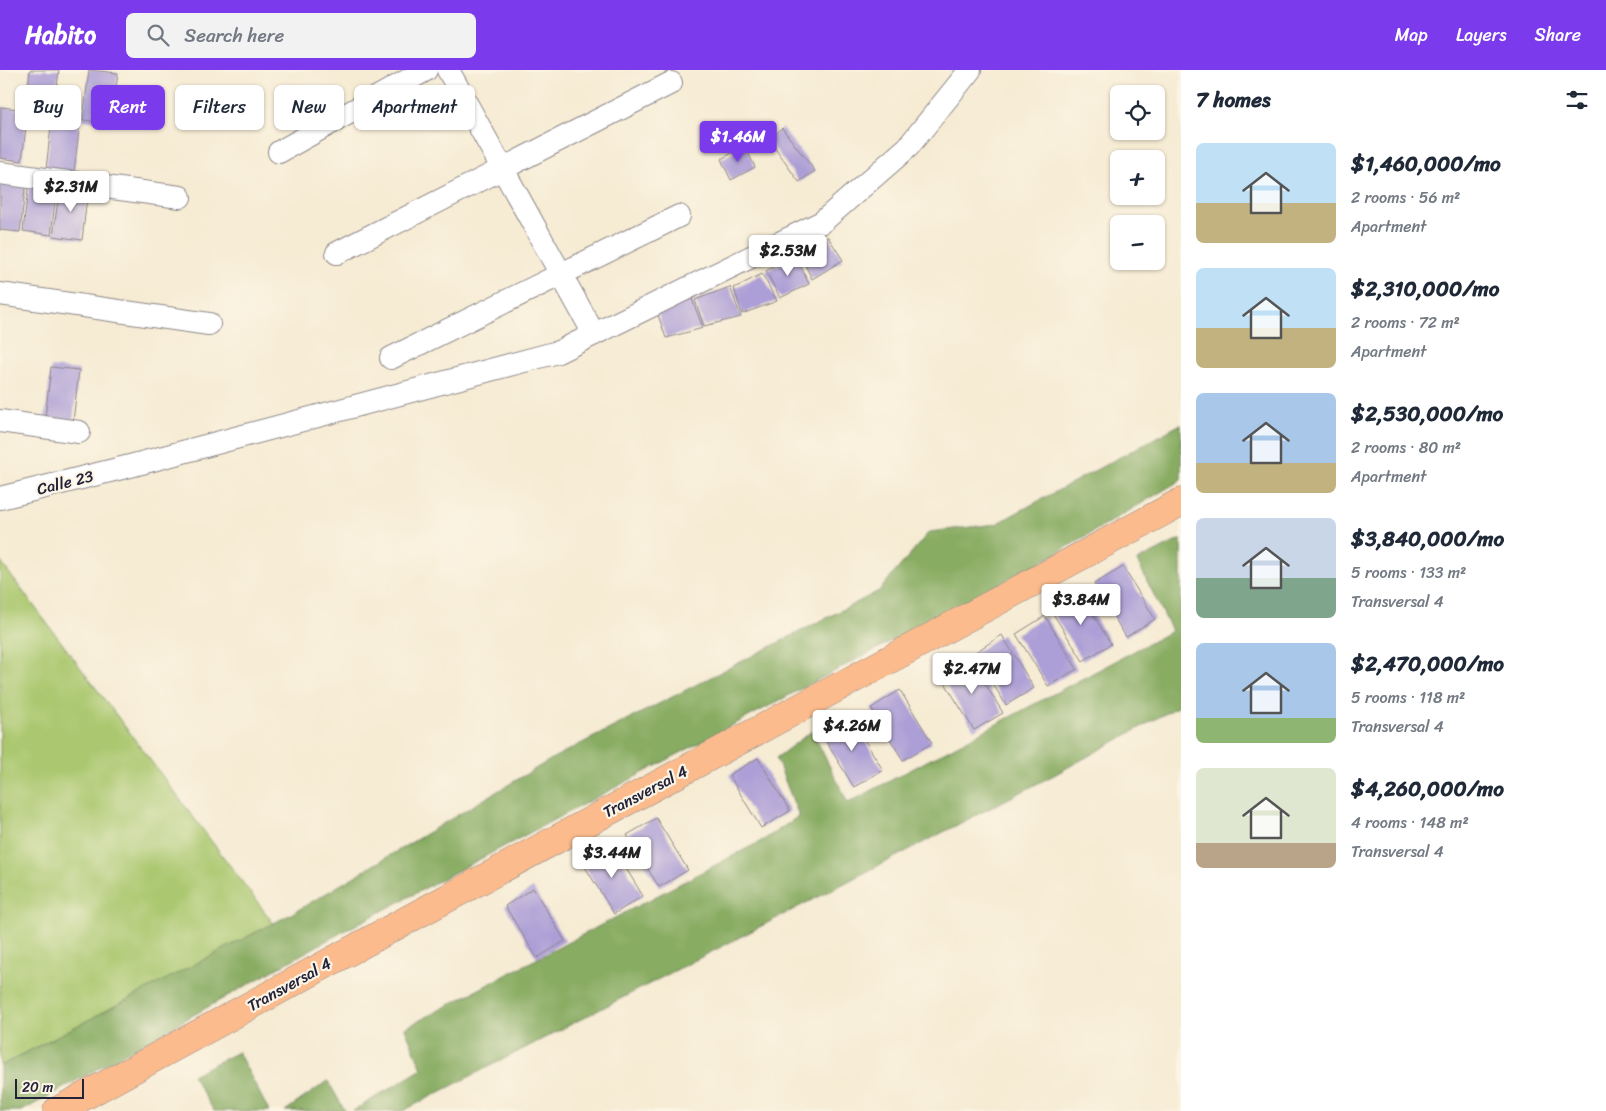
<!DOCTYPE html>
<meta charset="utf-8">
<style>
body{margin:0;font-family:Sriracha,sans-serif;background:#f2f2f3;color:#1f2937;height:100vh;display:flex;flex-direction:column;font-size:19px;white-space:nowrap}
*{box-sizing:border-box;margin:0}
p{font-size:16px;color:#747a83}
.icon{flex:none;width:28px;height:28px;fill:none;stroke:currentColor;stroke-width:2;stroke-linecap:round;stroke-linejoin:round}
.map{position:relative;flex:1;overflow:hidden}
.details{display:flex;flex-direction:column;background:#fff;width:425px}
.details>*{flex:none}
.banner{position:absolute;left:15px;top:15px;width:475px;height:45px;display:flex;gap:10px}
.controls{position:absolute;left:1110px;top:15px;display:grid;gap:10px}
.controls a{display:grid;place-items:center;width:55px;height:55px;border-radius:8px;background:#fff;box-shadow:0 1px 4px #0004;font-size:25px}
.scale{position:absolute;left:15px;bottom:12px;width:69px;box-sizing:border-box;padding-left:5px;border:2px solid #22223b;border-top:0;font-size:14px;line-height:18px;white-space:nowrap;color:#22223b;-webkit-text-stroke:4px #fcf5e5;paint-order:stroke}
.price{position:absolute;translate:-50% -42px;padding:0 11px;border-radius:5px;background:#fff;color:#222;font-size:16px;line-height:32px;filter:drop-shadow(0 1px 2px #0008)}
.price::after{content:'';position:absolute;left:50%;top:30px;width:15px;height:11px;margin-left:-8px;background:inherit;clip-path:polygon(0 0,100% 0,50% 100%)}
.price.active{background:#7c3aed;color:#fff}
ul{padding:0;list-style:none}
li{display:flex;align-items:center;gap:15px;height:125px;padding:0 15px}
li span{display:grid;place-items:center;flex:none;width:140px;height:100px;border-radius:8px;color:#555}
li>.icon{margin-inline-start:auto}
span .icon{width:60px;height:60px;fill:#fffc;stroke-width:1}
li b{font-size:21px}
h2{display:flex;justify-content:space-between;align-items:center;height:60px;padding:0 15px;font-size:21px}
.tag{padding:0 18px;border-radius:8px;background:#fff;box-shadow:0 1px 4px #0004;font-size:18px;line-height:45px}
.tag.active{background:#7c3aed;color:#fff}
header{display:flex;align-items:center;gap:30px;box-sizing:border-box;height:70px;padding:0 25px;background:#7c3aed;color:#fff}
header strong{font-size:24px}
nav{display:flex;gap:28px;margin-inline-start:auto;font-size:18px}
.search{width:350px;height:45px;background:#f2f2f3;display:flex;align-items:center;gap:12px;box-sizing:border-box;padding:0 18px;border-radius:8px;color:#747a83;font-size:19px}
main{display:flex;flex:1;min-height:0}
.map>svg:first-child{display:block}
.green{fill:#abc86f;stroke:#667555}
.forest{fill:#88ac62;stroke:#55674e}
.building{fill:#ac9ed6}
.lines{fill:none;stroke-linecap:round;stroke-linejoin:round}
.street-casing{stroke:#8c8687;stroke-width:24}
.primary-casing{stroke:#8c8687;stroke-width:29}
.street{stroke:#fff;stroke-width:22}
.primary{stroke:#fbbb8d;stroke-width:28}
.labels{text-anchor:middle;stroke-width:4.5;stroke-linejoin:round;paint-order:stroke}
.street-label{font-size:16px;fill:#22223b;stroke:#fcf5e5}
</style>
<header>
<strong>Habito</strong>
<div class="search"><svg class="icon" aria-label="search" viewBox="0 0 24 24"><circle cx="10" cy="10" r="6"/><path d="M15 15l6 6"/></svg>Search here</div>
<nav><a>Map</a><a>Layers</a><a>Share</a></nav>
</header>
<main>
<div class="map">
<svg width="1181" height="1041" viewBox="0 0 1181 1041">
<rect width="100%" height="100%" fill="#fcf5e5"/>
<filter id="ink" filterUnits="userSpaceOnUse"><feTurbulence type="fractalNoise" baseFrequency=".02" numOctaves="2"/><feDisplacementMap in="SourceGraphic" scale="10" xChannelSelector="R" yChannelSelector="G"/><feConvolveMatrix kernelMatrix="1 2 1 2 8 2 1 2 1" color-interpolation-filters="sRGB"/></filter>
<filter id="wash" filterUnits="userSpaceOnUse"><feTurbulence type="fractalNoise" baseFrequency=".0096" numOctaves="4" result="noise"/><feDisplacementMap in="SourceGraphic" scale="20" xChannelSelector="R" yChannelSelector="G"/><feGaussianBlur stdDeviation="1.12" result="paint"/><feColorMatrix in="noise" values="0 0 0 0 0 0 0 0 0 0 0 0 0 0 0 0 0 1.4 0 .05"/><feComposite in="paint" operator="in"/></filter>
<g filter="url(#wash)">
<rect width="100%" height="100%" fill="#f6ebd3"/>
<!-- green -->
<path class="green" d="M0 491 274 854 0 996Z"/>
<!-- forest -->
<g class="forest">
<path d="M1181 354V410L1052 486 333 867 22 1041H0V996L293 843 555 687 879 521 929 462 996 454Z"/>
<path d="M1181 469V635L1054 705 403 1041H353L422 999 405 958 765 769 799 746 776 688 812 661 848 733 1172 561 1137 491Z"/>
<path d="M238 982 269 1041H214L192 1005Z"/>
<path d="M328 1011 345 1041H285Z"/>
</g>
<g id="blocks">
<!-- building -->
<g class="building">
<path d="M30 0H59L54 40 26 36Z"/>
<path d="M89 0 118 3 111 53 83 50Z"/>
<path d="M1 37 28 40 22 91 0 88Z"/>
<path d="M52 48 80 51 74 102 46 99Z"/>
<path d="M782 58 815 101 799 112 769 70Z"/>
<path d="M745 76 755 97 731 110 721 89Z"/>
<path d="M0 108 26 111 20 162 0 160Z"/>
<path d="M29 110 57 114 51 165 23 161Z"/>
<path d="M60 115 88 119 82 170 53 166Z"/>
<path d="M828 167 843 190 812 209 799 183Z"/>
<path d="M796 186 809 214 780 228 766 201Z"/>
<path d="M762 204 777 231 742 244 734 218Z"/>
<path d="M730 217 741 247 704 256 695 230Z"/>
<path d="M692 229 703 258 666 268 657 242Z"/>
<path d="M51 297 79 300 73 352 45 348Z"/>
<path d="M1123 497 1155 549 1126 567 1094 514Z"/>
<path d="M1079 521 1111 574 1083 591 1050 539Z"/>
<path d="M1045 546 1077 599 1048 616 1016 564Z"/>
<path d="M1002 565 1034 618 1006 635 974 583Z"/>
<path d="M971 590 1003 643 974 660 942 608Z"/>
<path d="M900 620 932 673 903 690 871 638Z"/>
<path d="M851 648 883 700 854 717 822 665Z"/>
<path d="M758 688 790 741 761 758 729 705Z"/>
<path d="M656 748 688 800 659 817 627 765Z"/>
<path d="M611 774 643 826 614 844 582 792Z"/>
<path d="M533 818 565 871 537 888 505 836Z"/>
</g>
</g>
</g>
<g filter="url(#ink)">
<use href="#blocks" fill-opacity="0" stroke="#8c8687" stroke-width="1"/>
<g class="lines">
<!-- street casing -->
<g class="street-casing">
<g id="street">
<path d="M448 0 594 264"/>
<path d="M279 82 426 0"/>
<path d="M0 103 180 127"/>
<path d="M337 183 671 13"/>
<path d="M0 224 209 254"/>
<path d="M391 288 679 146"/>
<path d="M0 351 79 362"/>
<path d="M0 428 130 396 558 282 822 152 908 77 970 0"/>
</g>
</g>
<!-- primary casing -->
<g class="primary-casing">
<path id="primary" d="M57 1041 394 857 1181 432"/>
</g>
<!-- street -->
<use href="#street" class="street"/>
<!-- primary -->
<use href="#primary" class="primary"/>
</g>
</g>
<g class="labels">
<!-- street labels -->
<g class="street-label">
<text transform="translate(65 412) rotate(-14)" y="6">Calle 23</text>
<text transform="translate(645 721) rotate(-28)" y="6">Transversal 4</text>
<text transform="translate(289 914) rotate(-29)" y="6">Transversal 4</text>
</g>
</g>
</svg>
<div class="controls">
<a><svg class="icon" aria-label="locate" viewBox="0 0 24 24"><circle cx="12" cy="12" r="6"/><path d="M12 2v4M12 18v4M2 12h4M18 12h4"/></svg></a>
<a>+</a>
<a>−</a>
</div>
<div class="scale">20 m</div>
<b class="price active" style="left:738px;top:93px">$1.46M</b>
<b class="price" style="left:71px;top:143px">$2.31M</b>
<b class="price" style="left:788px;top:207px">$2.53M</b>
<b class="price" style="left:1081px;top:556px">$3.84M</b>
<b class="price" style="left:972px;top:625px">$2.47M</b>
<b class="price" style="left:852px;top:682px">$4.26M</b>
<b class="price" style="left:612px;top:809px">$3.44M</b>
<div class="banner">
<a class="tag">Buy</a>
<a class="tag active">Rent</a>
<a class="tag">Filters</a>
<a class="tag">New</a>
<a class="tag">Apartment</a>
</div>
</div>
<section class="details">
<h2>7 homes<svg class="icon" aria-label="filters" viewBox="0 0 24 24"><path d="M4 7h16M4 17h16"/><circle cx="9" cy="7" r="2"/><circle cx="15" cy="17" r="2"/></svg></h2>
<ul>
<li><span style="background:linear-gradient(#bfe0f5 60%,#c2b280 0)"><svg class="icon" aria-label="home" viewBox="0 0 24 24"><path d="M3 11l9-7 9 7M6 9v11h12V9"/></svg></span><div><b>$1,460,000/mo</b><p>2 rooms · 56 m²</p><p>Apartment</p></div></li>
<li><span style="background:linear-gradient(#bfe0f5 60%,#c2b280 0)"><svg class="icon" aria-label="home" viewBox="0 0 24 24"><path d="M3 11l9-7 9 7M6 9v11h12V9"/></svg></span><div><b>$2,310,000/mo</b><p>2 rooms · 72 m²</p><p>Apartment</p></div></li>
<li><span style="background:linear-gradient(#a9c7e8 70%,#c2b280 0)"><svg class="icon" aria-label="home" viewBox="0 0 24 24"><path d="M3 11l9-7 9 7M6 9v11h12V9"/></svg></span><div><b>$2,530,000/mo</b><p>2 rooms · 80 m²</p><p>Apartment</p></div></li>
<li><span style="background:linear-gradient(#c9d6e8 60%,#7fa58c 0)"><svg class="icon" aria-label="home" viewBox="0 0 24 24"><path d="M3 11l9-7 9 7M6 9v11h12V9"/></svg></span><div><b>$3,840,000/mo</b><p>5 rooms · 133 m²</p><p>Transversal 4</p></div></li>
<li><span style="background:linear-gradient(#a9c7e8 75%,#8fb573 0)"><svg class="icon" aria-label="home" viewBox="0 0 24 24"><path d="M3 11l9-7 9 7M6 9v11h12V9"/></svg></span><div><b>$2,470,000/mo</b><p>5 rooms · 118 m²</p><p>Transversal 4</p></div></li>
<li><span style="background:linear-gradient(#dfe7d0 75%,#b9a48a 0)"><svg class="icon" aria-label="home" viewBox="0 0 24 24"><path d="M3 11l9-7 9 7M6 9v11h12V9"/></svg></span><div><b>$4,260,000/mo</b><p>4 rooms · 148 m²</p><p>Transversal 4</p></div></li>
</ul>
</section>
</main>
